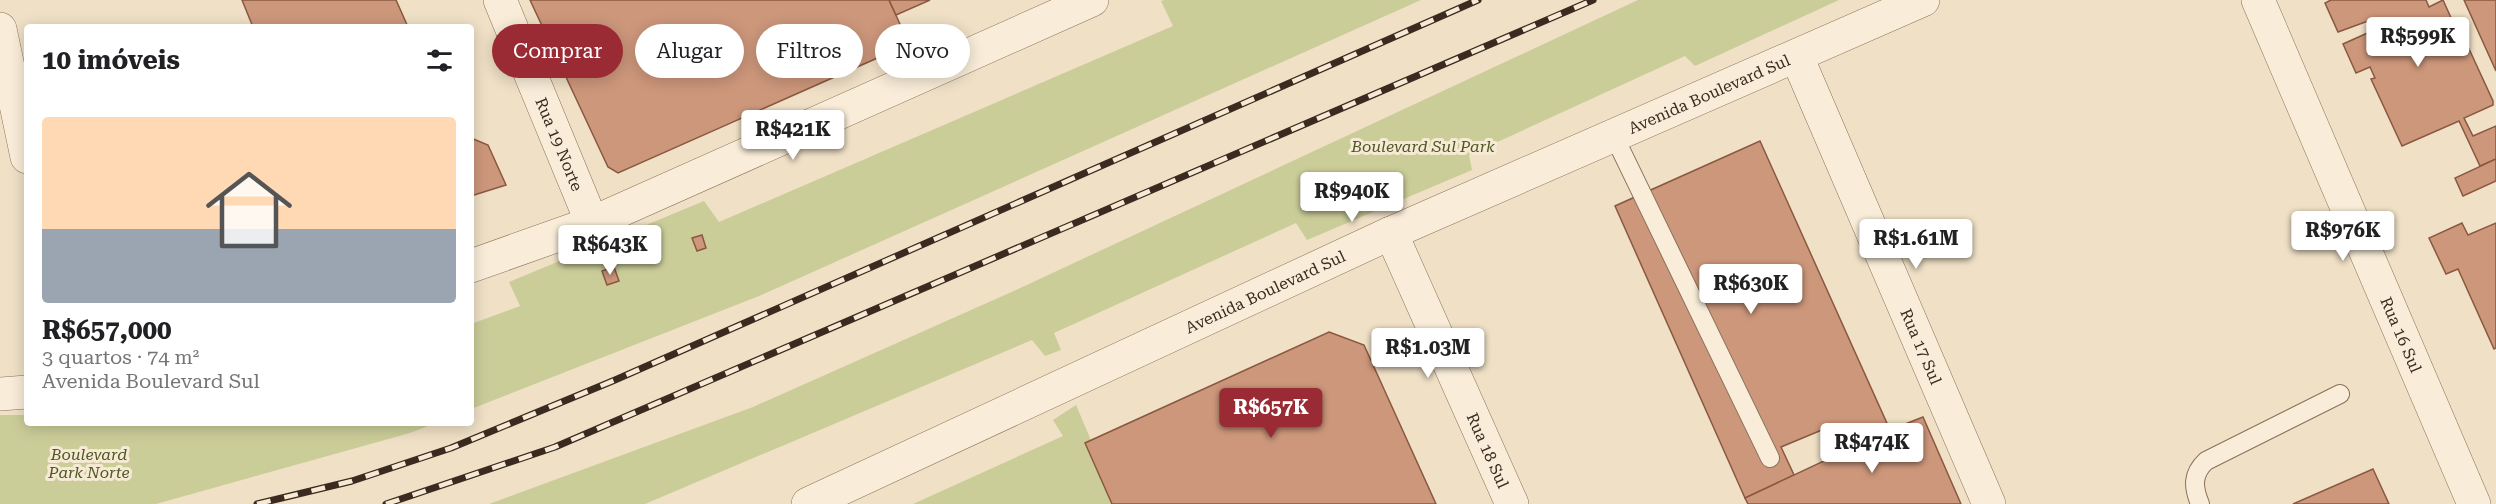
<!DOCTYPE html>
<html lang="pt">
<meta charset="utf-8">
<style>
body{margin:0;font-family:"Roboto Serif",serif;background:#f6f6f6;color:#202124;height:100vh;display:flex;flex-direction:column;font-size:22px;white-space:nowrap}
*{box-sizing:border-box;margin:0}
p{font-size:20px;color:#757577}
.icon{flex:none;width:33px;height:33px;fill:none;stroke:currentColor;stroke-width:2;stroke-linecap:round;stroke-linejoin:round}
.map{position:relative;flex:1;overflow:hidden}
.side{position:absolute;left:24px;top:24px;width:450px;height:402px;display:flex;flex-direction:column;background:#fff;border-radius:6px;box-shadow:0 3px 15px #0003}
.side>*{flex:none}
.guide{position:absolute;left:492px;top:24px;width:570px;height:54px;display:flex;gap:12px}
.price{position:absolute;translate:-50% -51px;padding:0 14px;border-radius:6px;background:#fff;color:#222;font-size:20px;line-height:39px;filter:drop-shadow(0 2px 3px #0008)}
.price::after{content:'';position:absolute;left:50%;top:36px;width:18px;height:14px;margin-left:-9px;background:inherit;clip-path:polygon(0 0,100% 0,50% 100%)}
.price.current{background:#9a2a33;color:#fff}
ul{padding:0;list-style:none}
li{display:grid;align-content:center;gap:12px;height:318px;padding:0 18px}
li+li{border-top:2px solid #e0e0e0}
li span{display:grid;place-items:center;height:186px;border-radius:6px;color:#555}
li>.icon{margin-inline-start:auto}
span .icon{width:108px;height:108px;fill:#fffc;stroke-width:1}
li b{font-size:26px}
h2{display:flex;justify-content:space-between;align-items:center;height:72px;padding:0 18px;font-size:26px}
.pill{padding:0 21px;border-radius:27px;background:#fff;box-shadow:0 3px 15px #0003;font-size:21px;line-height:54px}
.pill.current{background:#9a2a33;color:#fff}
.map>svg:first-child{display:block}
.green{fill:#cbcd99}
.building{fill:#cd977b;stroke:#8a5841;stroke-width:1.5}
.lines{fill:none;stroke-linecap:round;stroke-linejoin:round}
.service-casing{stroke:#8a715b;stroke-width:20}
.minor-casing{stroke:#8a715b;stroke-width:34}
.tertiary-casing{stroke:#8a715b;stroke-width:34}
.service{stroke:#f9edd9;stroke-width:18}
.minor{stroke:#f9edd9;stroke-width:33}
.tertiary{stroke:#f9edd9;stroke-width:33}
.rail-casing{stroke:#3a2a1f;stroke-width:7}
.rail{stroke:#f6ead5;stroke-width:4.5;stroke-dasharray:14;stroke-linecap:butt}
.labels{text-anchor:middle;stroke-width:6;stroke-linejoin:round;paint-order:stroke}
.street-label{font-size:16px;fill:#3a2a1f;stroke:#f6ead5}
.park-label{font-size:16px;font-style:italic;fill:#4e5725;stroke:#f6ead5}
</style>
<div class="map">
<svg width="2496" height="504" viewBox="0 0 2496 504">
<rect width="100%" height="100%" fill="#efe0c6"/>
<!-- green -->
<g class="green">
<path d="M1164 0H1421L759 296 471 409V324L520 306 509 282 704 201 719 222 1173 26 1161 1Z"/>
<path d="M1638 0H1839L1695 66 1685 56 1469 155 1472 170 1307 240 1296 223 1054 333 1061 350 1045 356 1032 340 645 504H489L753 407 1016 290Z"/>
<path d="M1076 405 1118 504H913L1063 436 1053 420Z"/>
<path d="M0 415H27V423H436L410 433 156 504H0Z"/>
</g>
<!-- building -->
<g class="building">
<path d="M242 0H396L408 27H253Z"/>
<path d="M530 0H889L909 44 618 173 608 167Z"/>
<path d="M889 0H930L896 15Z"/>
<path d="M2331 0H2426L2429 7 2443 0 2461 40 2464 38 2493 101V105L2464 118 2473 136 2496 126V159L2480 166 2459 121 2402 146 2371 79 2375 78 2370 67 2356 73 2343 44 2372 31 2368 21 2338 32 2325 3Z"/>
<path d="M2464 0H2496V71Z"/>
<path d="M471 138 488 145 506 185 471 196Z"/>
<path d="M1760 141 1890 430 1841 453 1829 427 1781 447 1794 475 1745 498 1615 206Z"/>
<path d="M2496 159V181L2463 196 2455 178Z"/>
<path d="M2462 223 2468 235 2496 223V348L2494 349 2458 269 2446 274 2429 238Z"/>
<path d="M702 235 706 248 697 251 692 238Z"/>
<path d="M614 267 619 281 607 285 602 271Z"/>
<path d="M1329 332 1364 345 1436 504H1112L1085 443Z"/>
<path d="M1923 417 1961 504H1748L1745 498 1890 430Z"/>
<path d="M2373 469 2389 504H2293Z"/>
</g>
<g class="lines">
<!-- service casing -->
<g class="service-casing">
<g id="service">
<path d="M1614 136 1770 458"/>
<path d="M2200 504C2193 487 2192 474 2206 461L2340 394"/>
</g>
</g>
<!-- minor casing -->
<g class="minor-casing">
<g id="minor">
<path id="s1" d="M500 0 592 223"/>
<path id="s2" d="M2258 0 2474 504"/>
<path d="M0 29 27 157"/>
<path id="s3" d="M1797 57 1989 504"/>
<path id="s4" d="M1391 233 1512 504"/>
</g>
</g>
<!-- tertiary casing -->
<g class="tertiary-casing">
<g id="tertiary">
<path d="M471 266 592 223 1092 0"/>
<path d="M0 394 27 392"/>
<path id="s5" d="M808 504 1391 233 1923 0"/>
</g>
</g>
<!-- service -->
<use href="#service" class="service"/>
<!-- minor -->
<use href="#minor" class="minor"/>
<!-- tertiary -->
<use href="#tertiary" class="tertiary"/>
<!-- rail casing -->
<g class="rail-casing">
<g id="rail">
<path d="M257 504 352 481 451 448 615 380 1478 0"/>
<path d="M386 504 555 447 1593 0"/>
</g>
</g>
<!-- rail -->
<use href="#rail" class="rail"/>
</g>
<g class="labels">
<!-- street labels -->
<g class="street-label">
<text dy="6" stroke="none"><textPath href="#s5" startOffset="990">Avenida Boulevard Sul</textPath></text>
<text dy="6" stroke="none"><textPath href="#s1" startOffset="156">Rua 19 Norte</textPath></text>
<text dy="6" stroke="none"><textPath href="#s5" startOffset="504">Avenida Boulevard Sul</textPath></text>
<text dy="6" stroke="none"><textPath href="#s2" startOffset="364">Rua 16 Sul</textPath></text>
<text dy="6" stroke="none"><textPath href="#s3" startOffset="315">Rua 17 Sul</textPath></text>
<text dy="6" stroke="none"><textPath href="#s4" startOffset="238">Rua 18 Sul</textPath></text>
</g>
<!-- park labels -->
<g class="park-label">
<text x="1423" y="152">Boulevard Sul Park</text>
<text x="89" y="460">Boulevard<tspan x="89" dy="18">Park Norte</tspan></text>
</g>
</g>
</svg>
<b class="price" style="left:2418px;top:68px">R$599K</b>
<b class="price" style="left:793px;top:161px">R$421K</b>
<b class="price" style="left:1352px;top:223px">R$940K</b>
<b class="price" style="left:2343px;top:262px">R$976K</b>
<b class="price" style="left:1916px;top:270px">R$1.61M</b>
<b class="price" style="left:610px;top:276px">R$643K</b>
<b class="price" style="left:1751px;top:315px">R$630K</b>
<b class="price" style="left:1428px;top:379px">R$1.03M</b>
<b class="price current" style="left:1271px;top:439px">R$657K</b>
<b class="price" style="left:1872px;top:474px">R$474K</b>
<div class="guide">
<a class="pill current">Comprar</a>
<a class="pill">Alugar</a>
<a class="pill">Filtros</a>
<a class="pill">Novo</a>
</div>
<section class="side">
<h2>10 imóveis<svg class="icon" aria-label="filters" viewBox="0 0 24 24"><path d="M4 7h16M4 17h16"/><circle cx="9" cy="7" r="2"/><circle cx="15" cy="17" r="2"/></svg></h2>
<ul>
<li><span style="background:linear-gradient(#ffd9b3 60%,#9aa5b1 0)"><svg class="icon" aria-label="home" viewBox="0 0 24 24"><path d="M3 11l9-7 9 7M6 9v11h12V9"/></svg></span><div><b>R$657,000</b><p>3 quartos · 74 m²</p><p>Avenida Boulevard Sul</p></div></li>
</ul>
</section>
</div>
